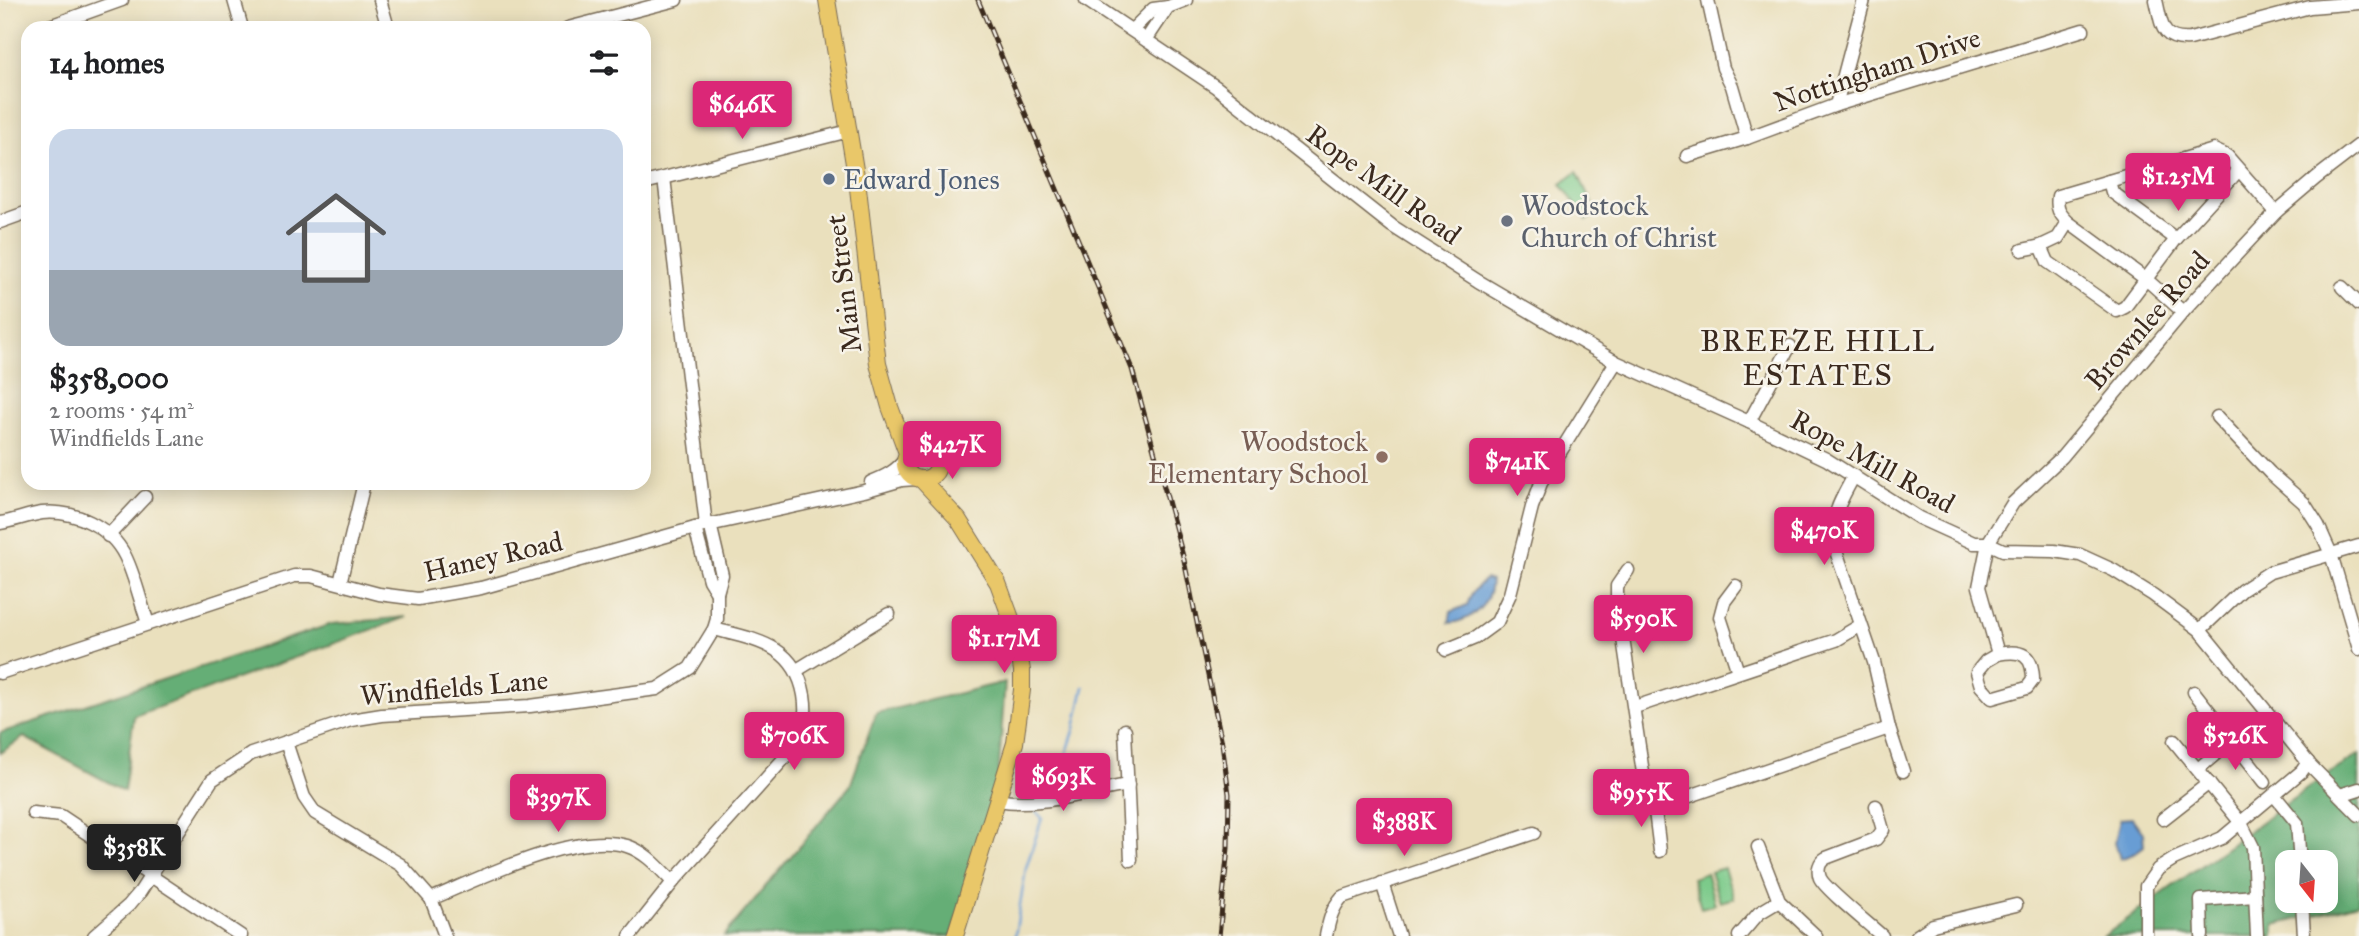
<!DOCTYPE html>
<meta charset="utf-8">
<style>
body{margin:0;font-family:"IM FELL Great Primer",serif;background:#f2f2f2;color:#202124;height:100vh;display:flex;flex-direction:column;font-size:26px;white-space:nowrap}
*{box-sizing:border-box;margin:0}
p{font-size:23px;color:#757577}
.icon{flex:none;width:38px;height:38px;fill:none;stroke:currentColor;stroke-width:2;stroke-linecap:round;stroke-linejoin:round}
.map{position:relative;flex:1;overflow:hidden}
.drawer{position:absolute;left:21px;top:21px;width:630px;height:469px;display:flex;flex-direction:column;background:#fff;border-radius:21px;box-shadow:0 4px 18px #0003}
.drawer>*{flex:none}
.needle{width:46px;rotate:163deg}
.tools{position:absolute;left:2275px;top:850px;display:grid;gap:14px}
.tools a{display:grid;place-items:center;width:63px;height:63px;border-radius:14px;background:#fff;box-shadow:0 4px 18px #0003;font-size:35px}
.price{position:absolute;translate:-50% -60px;padding:0 16px;border-radius:7px;background:#db2777;color:#fff;font-size:23px;line-height:46px;filter:drop-shadow(0 2px 4px #0008)}
.price::after{content:'';position:absolute;left:50%;top:42px;width:21px;height:16px;margin-left:-10px;background:inherit;clip-path:polygon(0 0,100% 0,50% 100%)}
.price.selected{background:#222;color:#fff}
ul{padding:0;list-style:none}
li{display:grid;align-content:center;gap:14px;height:371px;padding:0 28px}
li span{display:grid;place-items:center;height:217px;border-radius:21px;color:#555}
li>.icon{margin-inline-start:auto}
span .icon{width:126px;height:126px;fill:#fffc;stroke-width:1}
li b{font-size:30px}
h2{display:flex;justify-content:space-between;align-items:center;height:84px;padding:0 28px;font-size:30px}
.map>svg:first-child{display:block}
.green{fill:#7cca8a;stroke:#5c7a54;stroke-width:2}
.forest{fill:#65ae76;stroke:#506c4a;stroke-width:2;fill-rule:evenodd}
.water{fill:#689dd4;stroke:#526479;stroke-width:2}
.lines{fill:none;stroke-linecap:round;stroke-linejoin:round}
.stream{stroke:#689dd4;stroke-width:2.5}
.minor-casing{stroke:#786a56;stroke-width:15}
.major-casing{stroke:#786a56;stroke-width:18}
.minor{stroke:#fff;stroke-width:12}
.major{stroke:#e9c769;stroke-width:16}
.rail-casing{stroke:#3b2a1e;stroke-width:5}
.rail{stroke:#f7f3e8;stroke-width:2.5;stroke-dasharray:8;stroke-linecap:butt}
.service-dot{fill:#5c6f8a;stroke:#f7f3e8;stroke-width:2.5}
.worship-dot{fill:#6b7280;stroke:#f7f3e8;stroke-width:2.5}
.education-dot{fill:#8d6e63;stroke:#f7f3e8;stroke-width:2.5}
.labels{text-anchor:middle;stroke-width:5;stroke-linejoin:round;paint-order:stroke}
.street-label{font-size:28px;fill:#3b2a1e;stroke:#f7f3e8}
.service-label{font-size:28px;fill:#4e5e75;stroke:#f7f3e8;text-anchor:start}
.worship-label{font-size:28px;fill:#5b616d;stroke:#f7f3e8;text-anchor:start}
.education-label{font-size:28px;fill:#785e54;stroke:#f7f3e8;text-anchor:end}
.neighbourhood-label{font-size:30px;letter-spacing:2px;fill:#3b2a1e;stroke:#f7f3e8}
</style>
<div class="map">
<svg width="2359" height="936" viewBox="0 0 2359 936">
<rect width="100%" height="100%" fill="#f7f3e8"/>
<filter id="ink" filterUnits="userSpaceOnUse"><feTurbulence type="fractalNoise" baseFrequency=".0143" numOctaves="2"/><feDisplacementMap in="SourceGraphic" scale="14" xChannelSelector="R" yChannelSelector="G"/><feConvolveMatrix kernelMatrix="1 2 1 2 8 2 1 2 1" color-interpolation-filters="sRGB"/></filter>
<filter id="wash" filterUnits="userSpaceOnUse"><feTurbulence type="fractalNoise" baseFrequency=".00686" numOctaves="4" result="noise"/><feDisplacementMap in="SourceGraphic" scale="28" xChannelSelector="R" yChannelSelector="G"/><feGaussianBlur stdDeviation="1.57" result="paint"/><feColorMatrix in="noise" values="0 0 0 0 0 0 0 0 0 0 0 0 0 0 0 0 0 1.4 0 .05"/><feComposite in="paint" operator="in"/></filter>
<g filter="url(#wash)">
<rect width="100%" height="100%" fill="#eae0bd"/>
<!-- green -->
<g class="green">
<path d="M1577 172 1597 214 1587 220 1561 184Z"/>
<path d="M1724 868 1734 898 1720 902 1710 872Z"/>
<path d="M1706 873 1715 904 1701 908 1692 878Z"/>
</g>
<!-- forest -->
<g class="forest">
<path d="M407 617 134 716 124 791 24 737 0 753V733L332 624Z"/>
<path d="M1005 682 997 796 952 936H724L850 786 876 713Z"/>
<path d="M2359 755V903L2275 925 2274 936H2104L2319 780ZM2287 863H2326V901H2287Z"/>
</g>
<!-- water -->
<g class="water">
<path d="M1485 579 1491 581C1490 605 1472 621 1449 623L1451 612 1467 605 1472 593Z"/>
<path d="M2132 818 2143 833 2144 846 2133 854 2120 859 2115 842 2120 819Z"/>
</g>
<g class="lines">
<!-- stream -->
<g class="stream">
<path d="M1036 794 1059 777 1075 728 1084 687"/>
<path d="M1015 936 1026 868 1042 818 1034 809"/>
</g>
</g>
</g>
<g filter="url(#ink)">
<g class="lines">
<!-- minor casing -->
<g class="minor-casing">
<g id="minor">
<path d="M234 0 242 28"/>
<path d="M380 0 388 28"/>
<path d="M1086 0 1216 87 1392 226 1478 281 1616 362 1749 422 1826 459 1919 518 1974 543H1988L2003 550 2054 551 2080 555 2113 570 2153 595 2200 630 2311 766 2359 815"/>
<path d="M1708 0 1723 68 1732 86 1747 138"/>
<path d="M2156 0C2162 24 2160 41 2190 39L2310 7 2359 3"/>
<path d="M1168 7 1186 0"/>
<path d="M44 28 122 0"/>
<path d="M568 28 676 0"/>
<path d="M1132 30 1153 9 1168 7 1146 40"/>
<path d="M1836 105 1864 0"/>
<path d="M1687 156 1747 138 1836 105 2083 30"/>
<path d="M664 178 706 525"/>
<path d="M2109 181 2112 192 2176 239"/>
<path d="M644 183 849 131"/>
<path d="M0 222 28 212"/>
<path d="M2041 246 2058 238 2068 222"/>
<path d="M2022 250 2041 246 2048 262 2117 311 2125 307 2176 239 2239 170"/>
<path d="M2342 287 2359 304"/>
<path d="M2183 312 2147 280 2068 222C2059 213 2056 209 2058 196L2214 150 2227 156 2276 212"/>
<path d="M2217 417 2270 473 2304 503 2318 525 2331 554 2359 649"/>
<path d="M1749 422 1790 346"/>
<path d="M871 482C884 477 897 471 905 459"/>
<path d="M0 523C14 521 28 515 42 513 74 510 110 526 125 556 135 576 140 601 148 623"/>
<path d="M695 528 709 580 717 593 722 575 710 524"/>
<path d="M108 536 145 497"/>
<path d="M1628 570 1617 586V598L1646 793 1649 800 1654 803 1675 801 1889 728 1874 662 1837 554C1829 519 1837 506 1854 476"/>
<path d="M340 583 364 483"/>
<path d="M1736 586 1724 602 1720 617 1738 672"/>
<path d="M2200 630 2242 590 2270 572 2359 546"/>
<path d="M1446 650 1475 638 1497 622 1510 594 1532 507 1541 483 1616 362"/>
<path d="M1998 654C2022 649 2033 655 2033 680L2027 688 1992 698 1981 686 1977 672 1986 661 1998 654 1979 587 1988 543 2013 503 2062 457 2183 312 2276 212 2316 178 2359 145"/>
<path d="M797 670 889 614"/>
<path d="M0 673 294 576H311L379 594 418 599 481 588 695 528 864 491 902 480 916 479"/>
<path d="M2194 692 2265 782"/>
<path d="M1635 707 1836 640 1861 625"/>
<path d="M1889 728 1903 771"/>
<path d="M1125 730 1131 860"/>
<path d="M2174 741 2241 823 2253 847 2257 936"/>
<path d="M286 742 304 797 315 813 401 865 431 899 445 936"/>
<path d="M2198 769 2231 741"/>
<path d="M2274 795 2297 823 2300 863"/>
<path d="M2340 795 2359 789"/>
<path d="M999 800C1034 808 1090 791 1128 785"/>
<path d="M1654 803 1660 851"/>
<path d="M1876 806 1883 830 1876 839 1826 858C1819 862 1817 870 1820 878 1825 889 1870 925 1882 936"/>
<path d="M33 813 61 816 241 936"/>
<path d="M2163 819 2209 783"/>
<path d="M1758 847 1779 901 1816 936"/>
<path d="M1382 883 1399 936"/>
<path d="M431 899C478 879 576 830 627 846 646 852 659 868 673 882"/>
<path d="M2302 901 2304 936"/>
<path d="M94 936 129 905 140 892 212 780 251 754 351 720 382 715 530 706 657 689 690 668 714 629 717 619V593"/>
<path d="M630 936 673 882 798 743C805 727 807 713 804 695 795 645 756 640 714 629"/>
<path d="M1326 936C1329 921 1332 908 1342 897L1534 833"/>
<path d="M1739 936 1759 913 1779 901"/>
<path d="M1917 936 1933 925 2016 905"/>
<path d="M2146 936V886L2158 869 2174 859 2222 838 2302 771 2308 762"/>
<path d="M2202 936 2201 900 2255 896"/>
</g>
</g>
<!-- major casing -->
<g class="major-casing">
<g id="major">
<path d="M827 0 858 188 878 364 890 407 907 453C895 483 941 490 939 458L931 447 919 445 907 453"/>
<path d="M921 479 958 519 998 583 1016 632 1022 671V690L1015 743 955 936"/>
</g>
</g>
<!-- minor -->
<use href="#minor" class="minor"/>
<!-- major -->
<use href="#major" class="major"/>
<!-- rail casing -->
<g class="rail-casing">
<path id="rail" d="M978 0 1132 369 1184 560 1222 743 1229 794 1228 848 1219 936"/>
</g>
<!-- rail -->
<use href="#rail" class="rail"/>
</g>
</g>
<!-- markers -->
<circle class="service-dot" cx="829" cy="179" r="7"/>
<circle class="worship-dot" cx="1507" cy="221" r="7"/>
<circle class="education-dot" cx="1382" cy="457" r="7"/>
<g class="labels">
<!-- street labels -->
<g class="street-label">
<text transform="translate(1877 69) rotate(-18)" y="10">Nottingham Drive</text>
<text transform="translate(1384 184) rotate(36)" y="10">Rope Mill Road</text>
<text transform="translate(843 284) rotate(-97)" y="10">Main Street</text>
<text transform="translate(2147 320) rotate(-49)" y="10">Brownlee Road</text>
<text transform="translate(1873 461) rotate(29)" y="10">Rope Mill Road</text>
<text transform="translate(493 556) rotate(-13)" y="10">Haney Road</text>
<text transform="translate(454 687) rotate(-5)" y="10">Windfields Lane</text>
</g>
<!-- service labels -->
<g class="service-label">
<text x="843" y="189">Edward Jones</text>
</g>
<!-- worship labels -->
<g class="worship-label">
<text x="1521" y="215">Woodstock<tspan x="1521" dy="32">Church of Christ</tspan></text>
</g>
<!-- education labels -->
<g class="education-label">
<text x="1368" y="451">Woodstock<tspan x="1368" dy="32">Elementary School</tspan></text>
</g>
<!-- neighbourhood labels -->
<g class="neighbourhood-label">
<text x="1818" y="351">BREEZE HILL<tspan x="1818" dy="34">ESTATES</tspan></text>
</g>
</g>
</svg>
<div class="tools">
<a><svg class="needle" viewBox="-14 -14 28 28"><path d="M0-13l5 13h-10z" fill="#e53935"/><path d="M0 13l5-13h-10z" fill="#757577"/></svg></a>
</div>
<b class="price" style="left:742px;top:141px">$646K</b>
<b class="price" style="left:2178px;top:213px">$1.25M</b>
<b class="price" style="left:952px;top:481px">$427K</b>
<b class="price" style="left:1517px;top:498px">$741K</b>
<b class="price" style="left:1824px;top:567px">$470K</b>
<b class="price" style="left:1643px;top:655px">$590K</b>
<b class="price" style="left:1004px;top:675px">$1.17M</b>
<b class="price" style="left:794px;top:772px">$706K</b>
<b class="price" style="left:2235px;top:772px">$526K</b>
<b class="price" style="left:1063px;top:813px">$693K</b>
<b class="price" style="left:1641px;top:829px">$955K</b>
<b class="price" style="left:558px;top:834px">$397K</b>
<b class="price" style="left:1404px;top:858px">$388K</b>
<b class="price selected" style="left:134px;top:884px">$358K</b>
<section class="drawer">
<h2>14 homes<svg class="icon" aria-label="filters" viewBox="0 0 24 24"><path d="M4 7h16M4 17h16"/><circle cx="9" cy="7" r="2"/><circle cx="15" cy="17" r="2"/></svg></h2>
<ul>
<li><span style="background:linear-gradient(#c9d6e8 65%,#9aa5b1 0)"><svg class="icon" aria-label="home" viewBox="0 0 24 24"><path d="M3 11l9-7 9 7M6 9v11h12V9"/></svg></span><div><b>$358,000</b><p>2 rooms · 54 m²</p><p>Windfields Lane</p></div></li>
</ul>
</section>
</div>
